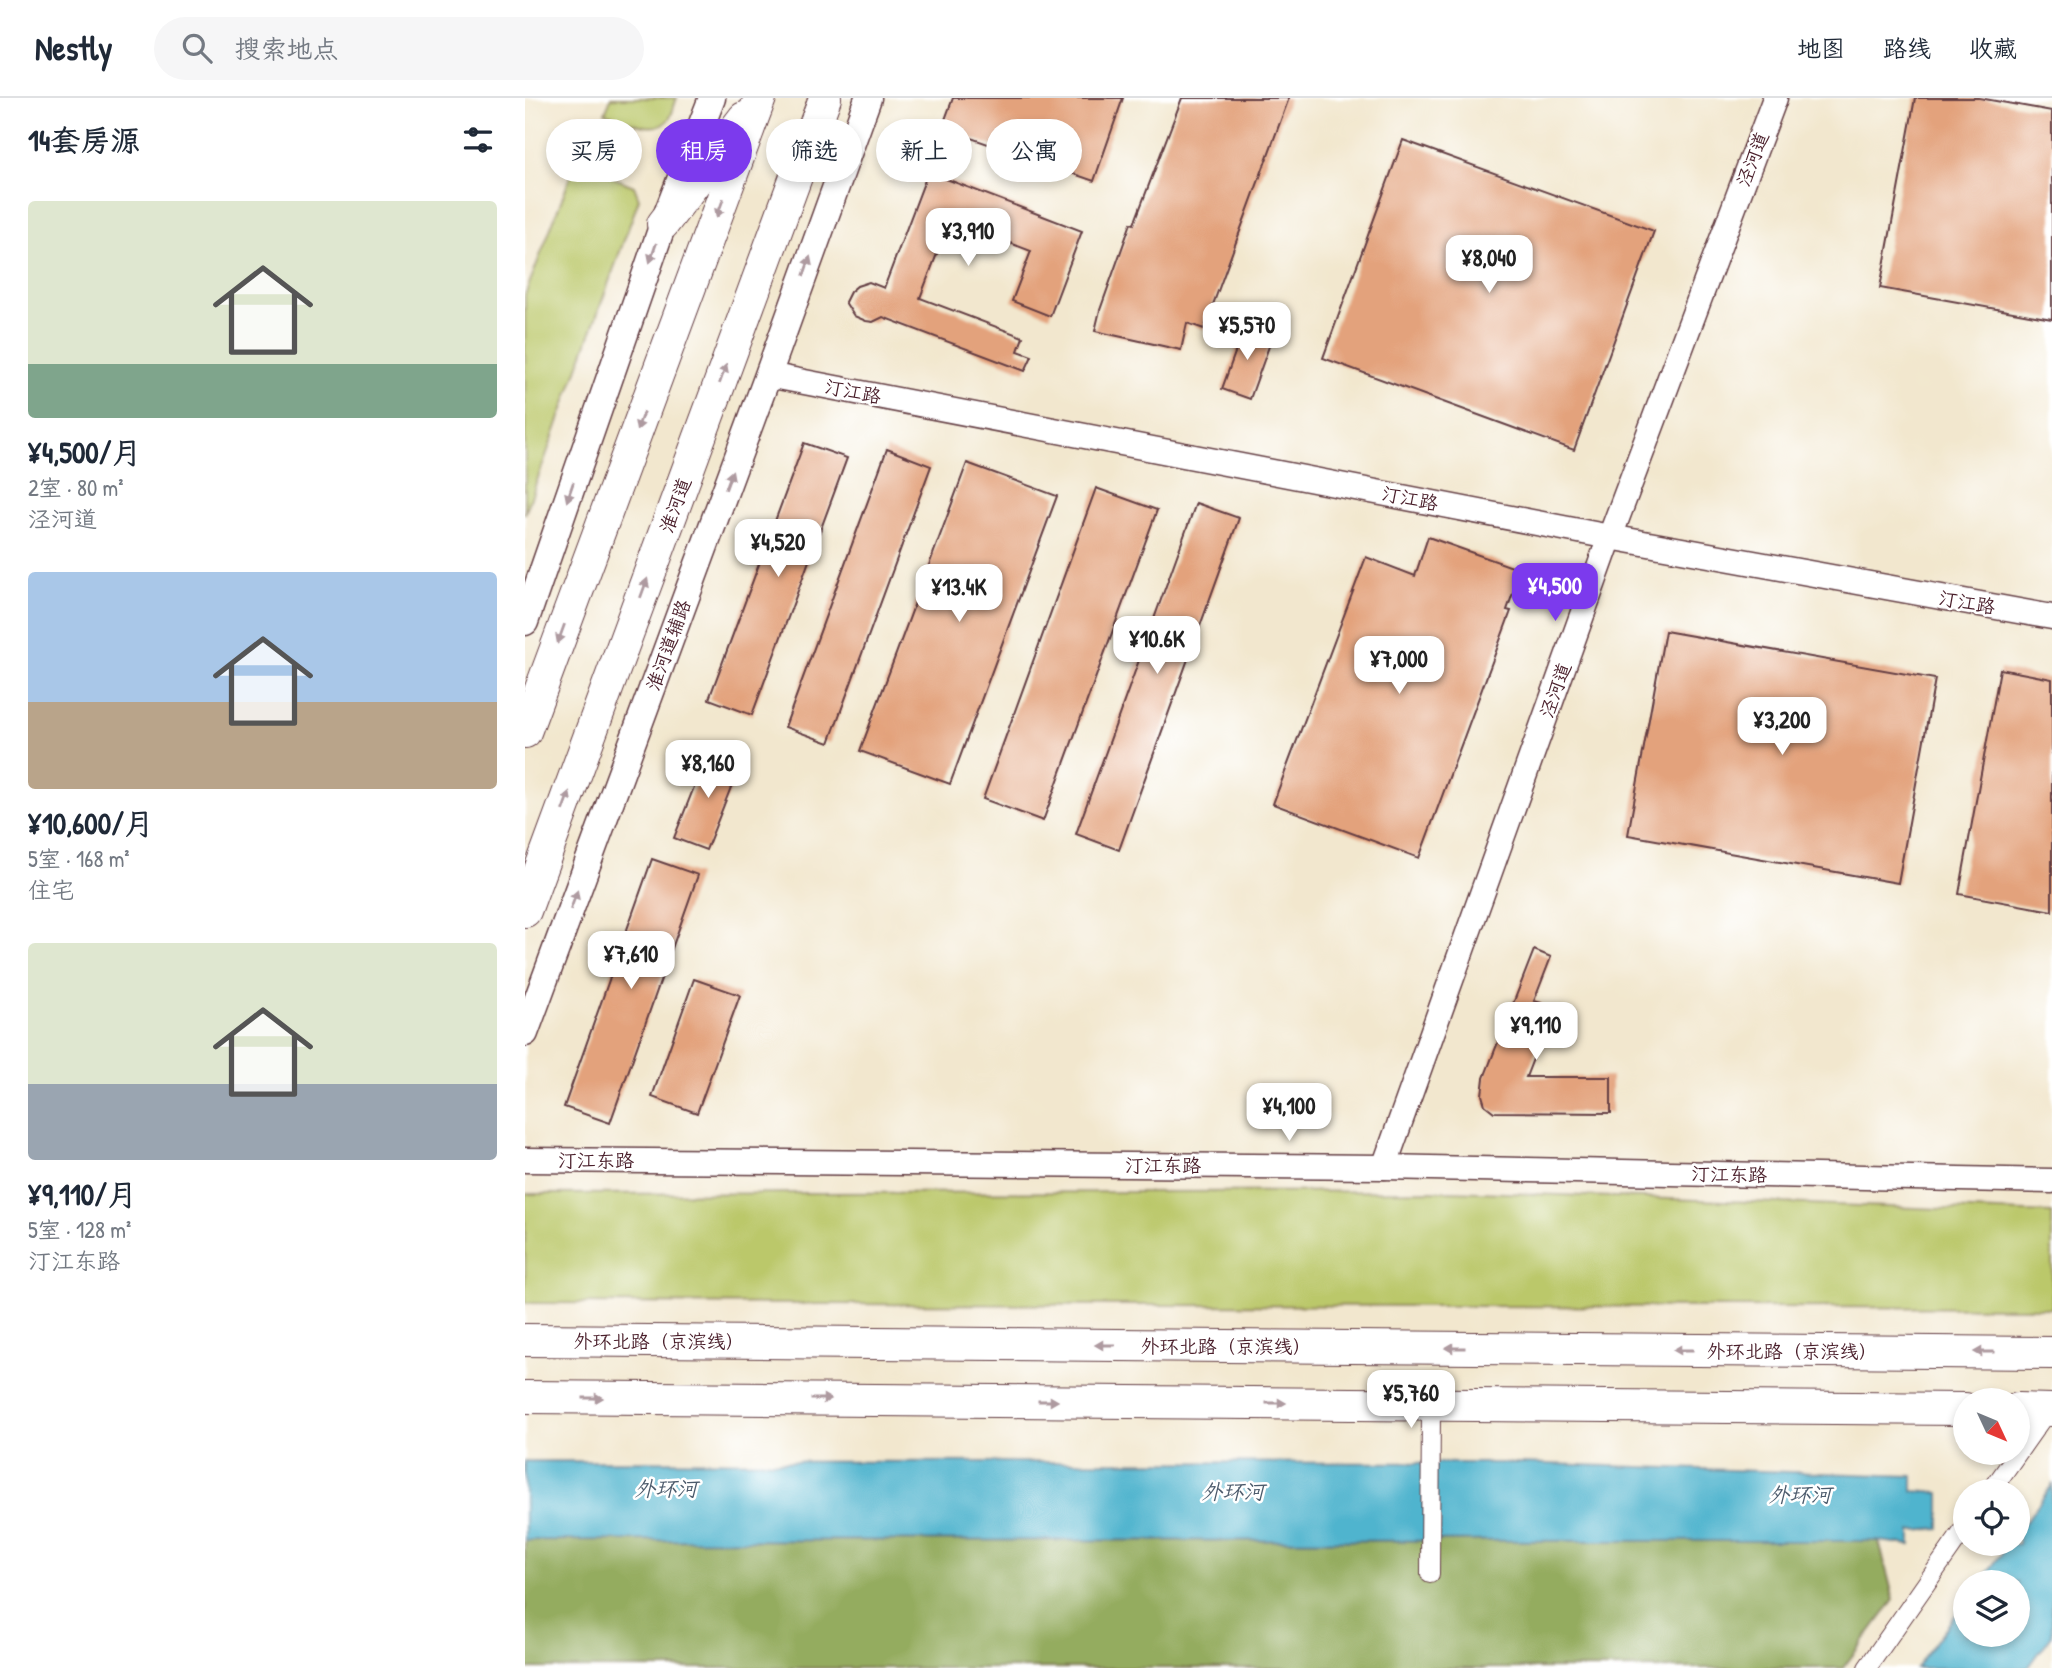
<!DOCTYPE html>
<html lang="zh">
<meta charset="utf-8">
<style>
body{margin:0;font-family:"Patrick Hand","LXGW WenKai TC",sans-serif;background:#f6f6f7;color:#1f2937;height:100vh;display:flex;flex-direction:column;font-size:26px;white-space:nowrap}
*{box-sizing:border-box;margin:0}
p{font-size:23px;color:#747a83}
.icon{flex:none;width:38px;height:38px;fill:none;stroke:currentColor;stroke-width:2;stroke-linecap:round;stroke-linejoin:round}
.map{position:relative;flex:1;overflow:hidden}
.details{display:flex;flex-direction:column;background:#fff;width:525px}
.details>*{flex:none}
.hud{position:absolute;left:21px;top:21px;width:665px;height:63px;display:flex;gap:14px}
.needle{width:46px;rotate:134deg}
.buttons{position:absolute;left:1428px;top:1290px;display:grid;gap:14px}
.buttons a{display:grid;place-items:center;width:77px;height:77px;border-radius:50%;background:#fff;box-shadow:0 4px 10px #0003;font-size:35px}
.price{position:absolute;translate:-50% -60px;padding:0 16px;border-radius:14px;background:#fff;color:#222;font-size:23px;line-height:46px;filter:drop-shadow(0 2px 4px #0008)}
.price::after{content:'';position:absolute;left:50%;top:42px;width:21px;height:16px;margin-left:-10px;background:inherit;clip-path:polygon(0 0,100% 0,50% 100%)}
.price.active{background:#7c3aed;color:#fff}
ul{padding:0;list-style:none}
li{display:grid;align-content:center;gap:14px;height:371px;padding:0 28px}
li span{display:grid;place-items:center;height:217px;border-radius:7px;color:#555}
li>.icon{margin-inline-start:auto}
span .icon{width:126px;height:126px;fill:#fffc;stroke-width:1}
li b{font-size:30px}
h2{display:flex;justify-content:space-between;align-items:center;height:84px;padding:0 28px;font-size:30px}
.chip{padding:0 24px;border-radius:32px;background:#fff;box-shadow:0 4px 10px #0003;font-size:24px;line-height:63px}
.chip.active{background:#7c3aed;color:#fff}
header{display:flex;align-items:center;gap:42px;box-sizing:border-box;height:98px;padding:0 35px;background:#fff;border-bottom:2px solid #e0e1e3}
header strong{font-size:33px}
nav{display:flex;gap:38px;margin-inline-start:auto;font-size:24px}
.search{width:490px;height:63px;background:#f6f6f7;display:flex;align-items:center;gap:18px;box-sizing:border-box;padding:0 24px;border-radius:38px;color:#747a83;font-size:26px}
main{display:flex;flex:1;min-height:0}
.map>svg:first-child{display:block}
.green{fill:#bbc86a;stroke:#82744a;stroke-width:2}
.forest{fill:#94ac5e;stroke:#6f6644;stroke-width:2}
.water{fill:#4fb4ce;stroke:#4c6a7c;stroke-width:2}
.building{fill:#e3a27c}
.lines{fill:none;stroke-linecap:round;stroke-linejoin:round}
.street-casing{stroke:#633d43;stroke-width:20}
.secondary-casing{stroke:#633d43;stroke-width:27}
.primary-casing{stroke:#633d43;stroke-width:29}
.highway-casing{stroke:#633d43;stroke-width:34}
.street{stroke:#fff;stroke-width:18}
.secondary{stroke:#fff;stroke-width:24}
.primary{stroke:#fff;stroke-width:26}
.highway{stroke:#fff;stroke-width:32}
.oneway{fill:#ae9aa0}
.labels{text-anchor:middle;stroke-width:5;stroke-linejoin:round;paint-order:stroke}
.street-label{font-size:19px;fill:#4a1f2b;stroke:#fff}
.water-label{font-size:21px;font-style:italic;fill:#4c5b6c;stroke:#fff}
</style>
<header>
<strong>Nestly</strong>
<div class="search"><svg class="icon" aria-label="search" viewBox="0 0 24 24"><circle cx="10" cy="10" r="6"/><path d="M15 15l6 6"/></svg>搜索地点</div>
<nav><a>地图</a><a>路线</a><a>收藏</a></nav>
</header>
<main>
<section class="details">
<h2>14套房源<svg class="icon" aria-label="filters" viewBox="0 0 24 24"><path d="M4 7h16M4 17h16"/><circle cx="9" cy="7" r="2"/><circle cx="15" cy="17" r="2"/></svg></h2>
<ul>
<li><span style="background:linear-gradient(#dfe7d0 75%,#7fa58c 0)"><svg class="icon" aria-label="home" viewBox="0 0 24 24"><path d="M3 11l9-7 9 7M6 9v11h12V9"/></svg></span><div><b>¥4,500/月</b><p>2室 · 80 m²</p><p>泾河道</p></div></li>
<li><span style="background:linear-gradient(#a9c7e8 60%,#b9a48a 0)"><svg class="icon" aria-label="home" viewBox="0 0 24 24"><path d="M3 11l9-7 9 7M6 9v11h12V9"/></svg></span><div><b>¥10,600/月</b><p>5室 · 168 m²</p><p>住宅</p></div></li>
<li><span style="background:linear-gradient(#dfe7d0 65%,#9aa5b1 0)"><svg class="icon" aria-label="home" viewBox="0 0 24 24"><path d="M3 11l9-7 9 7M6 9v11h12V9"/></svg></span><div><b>¥9,110/月</b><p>5室 · 128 m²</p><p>汀江东路</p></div></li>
</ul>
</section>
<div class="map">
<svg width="1527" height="1570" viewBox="0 0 1527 1570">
<rect width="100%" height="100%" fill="#fff"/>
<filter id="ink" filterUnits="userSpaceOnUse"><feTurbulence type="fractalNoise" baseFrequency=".0143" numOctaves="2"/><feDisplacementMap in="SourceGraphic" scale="14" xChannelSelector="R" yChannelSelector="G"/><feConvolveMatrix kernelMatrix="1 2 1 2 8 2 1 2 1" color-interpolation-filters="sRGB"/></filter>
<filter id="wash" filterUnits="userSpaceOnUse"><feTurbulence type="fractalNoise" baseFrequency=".00686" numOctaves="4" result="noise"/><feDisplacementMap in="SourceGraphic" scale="28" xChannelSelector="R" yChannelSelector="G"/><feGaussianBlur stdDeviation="1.57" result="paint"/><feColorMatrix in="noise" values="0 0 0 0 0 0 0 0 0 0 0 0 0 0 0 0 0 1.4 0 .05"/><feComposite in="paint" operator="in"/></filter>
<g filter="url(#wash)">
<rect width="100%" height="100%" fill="#f2e7ce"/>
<!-- green -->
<g class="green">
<path d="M86 0H152C149 6 148 16 144 21 130 39 97 20 80 15Z"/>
<path d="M51 64 109 88 114 101 0 416V197Z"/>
<path d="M927 1093 1527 1115V1210L0 1205V1096Z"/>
</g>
<!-- forest -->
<path class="forest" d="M0 1442 1354 1443 1369 1502 1318 1570H0Z"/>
<!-- water -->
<g class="water">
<path d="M0 1363 994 1365 1388 1378V1393L1415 1395V1431L1386 1433V1447L1354 1443 0 1442Z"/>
<path d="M1527 1387V1537L1503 1570H1391L1440 1504V1536H1493V1484H1455L1484 1446H1493V1434Z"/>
</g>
<g id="blocks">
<!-- building -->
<g class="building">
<path d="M428 0H598L569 83 417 30Z"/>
<path d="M657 0H764L679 231 662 225 656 252 570 233 575 212 606 125 609 126Z"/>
<path d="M1390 0H1454L1527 13V221L1355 190Z"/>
<path d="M878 42 1129 133 1049 352 798 260Z"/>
<path d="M403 74 557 133 525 218 487 203 506 153 425 122 395 200 498 239 493 253 507 258 500 273 358 219 348 224 341 223 329 218 320 204 325 194 332 188 344 184 359 190Z"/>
<path d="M720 227 748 237 725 301 697 291Z"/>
<path d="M279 345 322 360 227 617 184 601Z"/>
<path d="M362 351 406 368 304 645 260 629Z"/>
<path d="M442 365 532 398 425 686 335 653Z"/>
<path d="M571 390 632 412 518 723 458 701Z"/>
<path d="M671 405 714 420 594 752 551 736Z"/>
<path d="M903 439 996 472 982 512 986 513 894 760 748 706 841 459 890 478Z"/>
<path d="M1140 533 1410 581 1373 785 1103 737Z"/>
<path d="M1475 571 1527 581V813L1434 796Z"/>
<path d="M184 651 216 664 181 752 149 740Z"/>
<path d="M127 761 173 777 85 1025 39 1009Z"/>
<path d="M1009 852 1026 859 1009 903 1016 905 1013 913 1025 917 1001 979H1086V1015L969 1014 960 1007 957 997 959 980Z"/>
<path d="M169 881 215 897 172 1015 127 999Z"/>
</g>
</g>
</g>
<g filter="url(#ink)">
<use href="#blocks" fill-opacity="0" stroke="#633d43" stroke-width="2"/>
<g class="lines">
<!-- street casing -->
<g class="street-casing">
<g id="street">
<path d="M1466 1393 1523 1312"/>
<path d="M905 1476 906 1306"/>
<path d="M1342 1570 1440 1430"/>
</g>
</g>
<!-- secondary casing -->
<g class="secondary-casing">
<g id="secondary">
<path d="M243 277 1085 439 1527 519"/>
<path d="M0 1062 859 1069 1527 1083"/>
<path d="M859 1069 1085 439 1250 0"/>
</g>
</g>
<!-- primary casing -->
<g class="primary-casing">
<g id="primary">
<path d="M0 524 138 126 187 0"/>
<path d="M0 935 243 277 343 0"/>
</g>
</g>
<!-- highway casing -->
<g class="highway-casing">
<g id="highway">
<path d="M138 126 219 20"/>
<path d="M0 634 235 0"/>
<path d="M0 813 300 0"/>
<path d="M0 1242 1527 1255"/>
<path d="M0 1299 1440 1311"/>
<path d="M1493 1311 1527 1312"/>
</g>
</g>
<!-- street -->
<use href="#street" class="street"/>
<!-- secondary -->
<use href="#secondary" class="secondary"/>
<!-- primary -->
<use href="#primary" class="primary"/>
<!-- highway -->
<use href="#highway" class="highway"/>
</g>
<!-- one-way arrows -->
<defs><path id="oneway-solid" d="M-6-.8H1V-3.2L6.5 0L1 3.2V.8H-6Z" transform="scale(1.75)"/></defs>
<g class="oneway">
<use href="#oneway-solid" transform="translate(195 110) rotate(110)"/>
<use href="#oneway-solid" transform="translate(128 155) rotate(109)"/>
<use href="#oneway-solid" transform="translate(282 168) rotate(-71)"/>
<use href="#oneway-solid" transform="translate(198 276) rotate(-70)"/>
<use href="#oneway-solid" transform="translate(115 323) rotate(110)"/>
<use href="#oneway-solid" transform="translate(204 382) rotate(-70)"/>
<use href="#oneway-solid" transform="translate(45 394) rotate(109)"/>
<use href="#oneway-solid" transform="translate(119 490) rotate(-70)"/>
<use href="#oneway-solid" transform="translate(36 536) rotate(110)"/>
<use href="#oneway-solid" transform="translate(41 703) rotate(-70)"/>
<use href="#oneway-solid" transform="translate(49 802) rotate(-70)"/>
<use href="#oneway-solid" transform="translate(580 1247) rotate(-180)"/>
<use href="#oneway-solid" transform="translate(930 1250) rotate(-180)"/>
<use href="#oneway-solid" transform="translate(1158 1252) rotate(-180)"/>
<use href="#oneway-solid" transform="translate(1459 1254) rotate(-180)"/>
<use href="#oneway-solid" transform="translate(68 1300)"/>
<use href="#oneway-solid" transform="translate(296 1301)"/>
<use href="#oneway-solid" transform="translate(523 1303)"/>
<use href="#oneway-solid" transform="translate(751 1305)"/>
</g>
</g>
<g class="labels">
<!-- street labels -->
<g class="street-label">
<text transform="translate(1227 61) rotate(-69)" y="7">泾河道</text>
<text transform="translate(328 293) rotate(11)" y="7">汀江路</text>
<text transform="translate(885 400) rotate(11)" y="7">汀江路</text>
<text transform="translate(150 407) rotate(-70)" y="7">淮河道</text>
<text transform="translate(1442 504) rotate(10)" y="7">汀江路</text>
<text transform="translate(143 547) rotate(-70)" y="7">淮河道辅路</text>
<text transform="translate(1030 592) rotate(-70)" y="7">泾河道</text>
<text x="71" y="1069">汀江东路</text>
<text x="638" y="1074">汀江东路</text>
<text transform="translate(1204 1076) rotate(1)" y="7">汀江东路</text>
<text x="134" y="1250">外环北路（京滨线）</text>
<text x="701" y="1255">外环北路（京滨线）</text>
<text x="1267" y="1260">外环北路（京滨线）</text>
</g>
<!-- water labels -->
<g class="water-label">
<text x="141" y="1398">外环河</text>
<text x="708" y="1401">外环河</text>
<text x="1275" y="1404">外环河</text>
</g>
</g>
</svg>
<div class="buttons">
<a><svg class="needle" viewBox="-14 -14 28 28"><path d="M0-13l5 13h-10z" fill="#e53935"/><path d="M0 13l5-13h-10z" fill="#747a83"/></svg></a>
<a><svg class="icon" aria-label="locate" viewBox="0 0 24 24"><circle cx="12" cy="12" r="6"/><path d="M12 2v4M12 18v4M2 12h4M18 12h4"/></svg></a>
<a><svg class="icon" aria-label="layers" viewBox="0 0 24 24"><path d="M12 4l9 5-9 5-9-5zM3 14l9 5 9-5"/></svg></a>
</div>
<b class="price" style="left:443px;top:170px">¥3,910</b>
<b class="price" style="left:964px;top:197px">¥8,040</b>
<b class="price" style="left:722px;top:264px">¥5,570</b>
<b class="price" style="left:253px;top:481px">¥4,520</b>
<b class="price active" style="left:1030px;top:525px">¥4,500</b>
<b class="price" style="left:434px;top:526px">¥13.4K</b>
<b class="price" style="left:632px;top:578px">¥10.6K</b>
<b class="price" style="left:874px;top:598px">¥7,000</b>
<b class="price" style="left:1257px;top:659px">¥3,200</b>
<b class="price" style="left:183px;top:702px">¥8,160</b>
<b class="price" style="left:106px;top:893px">¥7,610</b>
<b class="price" style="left:1011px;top:964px">¥9,110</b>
<b class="price" style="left:764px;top:1045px">¥4,100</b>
<b class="price" style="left:886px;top:1332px">¥5,760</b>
<div class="hud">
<a class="chip">买房</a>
<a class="chip active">租房</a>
<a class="chip">筛选</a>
<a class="chip">新上</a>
<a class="chip">公寓</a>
</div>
</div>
</main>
